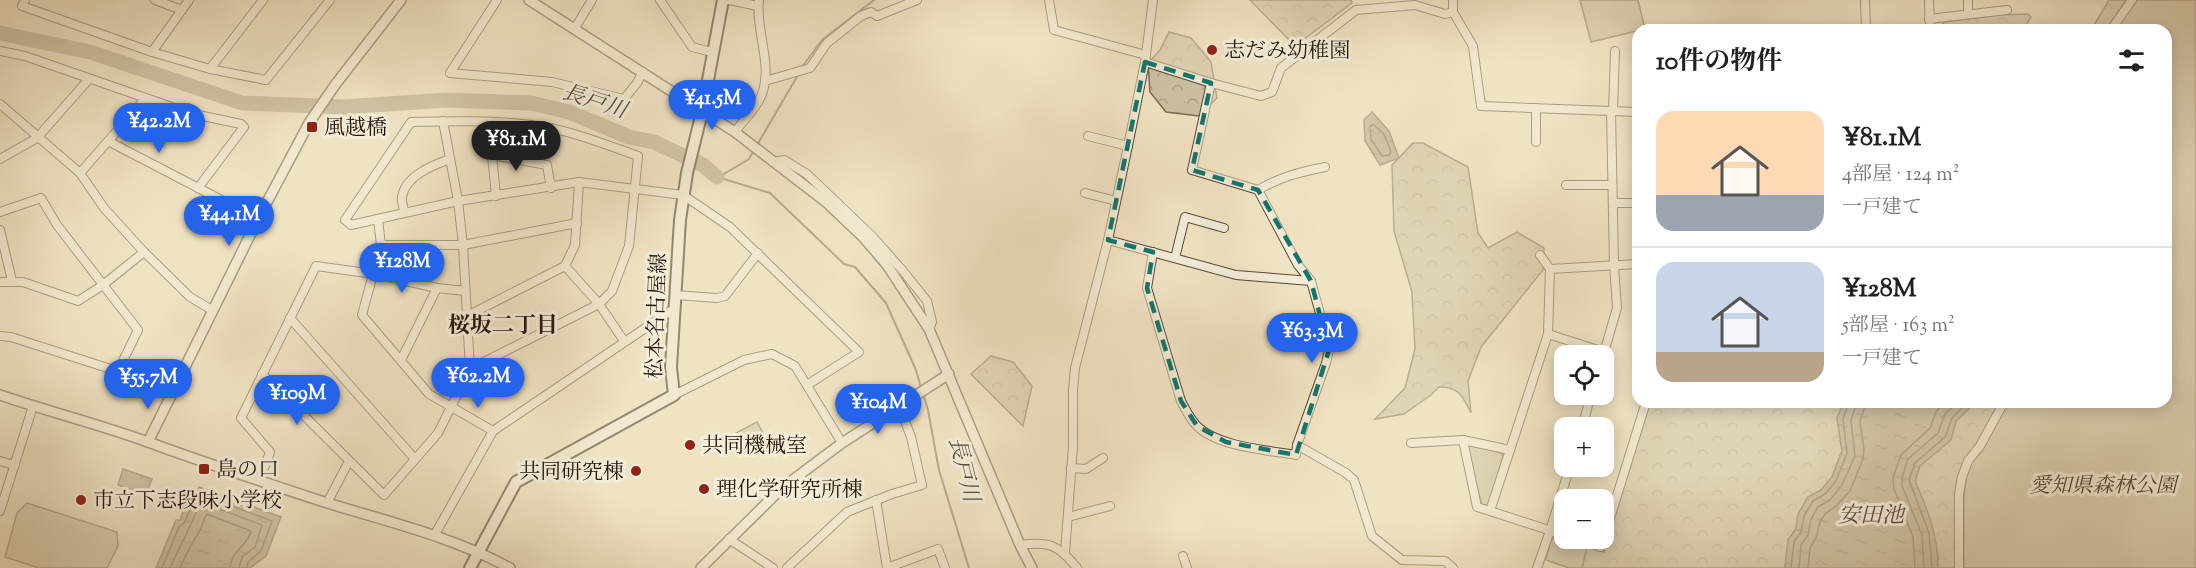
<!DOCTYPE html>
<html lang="ja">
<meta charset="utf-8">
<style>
body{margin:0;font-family:"Sorts Mill Goudy","Noto Serif JP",serif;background:#f2f2f2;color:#202124;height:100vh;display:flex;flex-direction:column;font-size:22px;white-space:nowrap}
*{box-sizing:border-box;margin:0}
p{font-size:20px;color:#757577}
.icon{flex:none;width:33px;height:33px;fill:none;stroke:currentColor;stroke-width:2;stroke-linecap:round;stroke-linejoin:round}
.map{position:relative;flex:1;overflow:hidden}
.panel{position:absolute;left:1632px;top:24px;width:540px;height:384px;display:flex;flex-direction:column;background:#fff;border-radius:18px;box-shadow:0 3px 15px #0003}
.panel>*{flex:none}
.fabs{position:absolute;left:1554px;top:345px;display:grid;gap:12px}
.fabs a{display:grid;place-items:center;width:60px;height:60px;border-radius:12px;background:#fff;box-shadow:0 3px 15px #0003;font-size:30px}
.price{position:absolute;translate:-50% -51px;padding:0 14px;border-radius:21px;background:#2563eb;color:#fff;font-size:20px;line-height:39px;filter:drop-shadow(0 2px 3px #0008)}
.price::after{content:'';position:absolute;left:50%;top:36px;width:18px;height:14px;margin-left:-9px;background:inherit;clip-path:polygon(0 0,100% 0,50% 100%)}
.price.current{background:#222;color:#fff}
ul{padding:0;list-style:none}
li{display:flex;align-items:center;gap:18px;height:150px;padding:0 24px}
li+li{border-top:2px solid #e0e0e0}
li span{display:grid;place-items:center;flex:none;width:168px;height:120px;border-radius:18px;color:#555}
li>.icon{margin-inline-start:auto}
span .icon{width:72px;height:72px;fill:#fffc;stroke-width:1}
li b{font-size:26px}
h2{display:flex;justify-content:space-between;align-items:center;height:72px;padding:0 24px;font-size:26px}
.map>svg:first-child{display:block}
.forest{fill:url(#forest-crowns);stroke:#796b56;stroke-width:1.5}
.park{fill:#cdc0a4;stroke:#796b56;stroke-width:1.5}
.water{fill:url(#water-ripples);stroke:#756753;stroke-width:1.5}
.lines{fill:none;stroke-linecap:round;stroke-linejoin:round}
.shore{stroke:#685a46;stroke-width:1.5}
.stream{stroke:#756753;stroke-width:2}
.river{stroke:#ab9d84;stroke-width:15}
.minor-casing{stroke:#584938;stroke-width:10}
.tertiary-casing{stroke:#584938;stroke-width:12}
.secondary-casing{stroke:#251609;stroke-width:14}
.minor{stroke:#f5edd9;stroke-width:8}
.tertiary{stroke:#f5edd9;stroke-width:9}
.secondary{stroke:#f5edd9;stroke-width:10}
.marked{fill:none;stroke:#0f766e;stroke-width:4.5;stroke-dasharray:12 8;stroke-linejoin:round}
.poi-dot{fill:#8f2418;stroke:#f5edd9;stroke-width:2}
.labels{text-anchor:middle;stroke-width:6;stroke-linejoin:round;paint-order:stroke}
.poi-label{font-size:21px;fill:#251609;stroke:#f5edd9;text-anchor:start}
.street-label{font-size:21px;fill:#251609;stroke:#f5edd9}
.park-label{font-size:21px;font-style:italic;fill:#574938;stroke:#f5edd9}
.water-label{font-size:22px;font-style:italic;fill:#5b4c3a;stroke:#f5edd9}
.neighbourhood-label{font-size:22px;font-weight:bold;fill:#251609;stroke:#f5edd9}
</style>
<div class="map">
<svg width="2196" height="568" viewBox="0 0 2196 568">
<defs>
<pattern id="forest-crowns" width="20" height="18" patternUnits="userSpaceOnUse" patternTransform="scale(1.5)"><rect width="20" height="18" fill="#cdc0a4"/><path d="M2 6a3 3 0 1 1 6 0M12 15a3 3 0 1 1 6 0" fill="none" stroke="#b0a48c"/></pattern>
<pattern id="water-ripples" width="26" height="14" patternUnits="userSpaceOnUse" patternTransform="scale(1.5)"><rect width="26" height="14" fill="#ab9d84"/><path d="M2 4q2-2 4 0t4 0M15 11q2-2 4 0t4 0" fill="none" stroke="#8b7f6a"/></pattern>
</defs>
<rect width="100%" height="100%" fill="#f0e3c4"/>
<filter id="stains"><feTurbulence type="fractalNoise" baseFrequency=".00333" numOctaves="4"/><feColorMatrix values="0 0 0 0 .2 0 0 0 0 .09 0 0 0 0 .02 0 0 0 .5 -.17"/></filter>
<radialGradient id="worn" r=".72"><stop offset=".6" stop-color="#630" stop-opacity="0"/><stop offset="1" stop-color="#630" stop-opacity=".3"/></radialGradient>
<!-- forest -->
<g class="forest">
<path d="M1250 0H1351L1352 3 1295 46Z"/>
<path d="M2109 0H2126L2106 30H2091Z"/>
<path d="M2028 14 2031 17 2023 30H1935L1940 27 1944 22 1998 15Z"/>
<path d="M1169 32 1191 38 1211 62 1217 98 1199 116 1166 112 1150 92 1148 63 1160 50Z"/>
<path d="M1413 143H1423L1468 167 1478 233 1488 248 1517 232 1544 248 1543 270 1481 347 1468 381 1471 413C1463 397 1459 386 1439 387L1431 395 1404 414 1375 419 1405 388 1415 349 1412 292 1394 231 1392 165Z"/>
<path d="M991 356 1013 362 1032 386 1023 426 971 374Z"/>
<path d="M1650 402H1844L1837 418 1842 451 1832 477 1821 490 1808 497 1798 514 1796 529 1788 540 1785 568H1582L1587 547 1604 552Z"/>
<path d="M1976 402H2000L1959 474 1956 487 1955 568H1938V556L1915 482 1920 466 1950 440 1956 421Z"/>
</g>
<!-- park -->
<g class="park">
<path d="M1580 0H1638L1645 29 1591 42Z"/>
<path d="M2135 0H2196V568H1964V497L1967 472 1969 465 1981 452 2008 402H2166V30H2116Z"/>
<path d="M757 422 763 433 738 446 732 435Z"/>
<path d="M1468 443 1501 453 1503 457 1489 505H1482L1465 444Z"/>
<path d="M27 503 117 532 118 546 107 568H39L5 557 17 513Z"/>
<path d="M1555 537 1587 547 1582 568H1569L1546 560 1551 539Z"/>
</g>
<!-- water -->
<g class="water">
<path d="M1372 112 1389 131 1399 158 1380 165 1365 141 1364 120Z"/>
<path d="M1844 402H1976L1956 421 1951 440 1920 466 1915 481C1928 510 1938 536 1938 568H1785L1788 540 1796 529 1798 514 1808 497 1821 490 1832 477 1842 451 1837 418Z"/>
<path d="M123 469 152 479 146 494 118 485Z"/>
<path d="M199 487 281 517 266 556 250 568H156L176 520H180L191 489 197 491Z"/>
</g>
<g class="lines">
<!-- shore -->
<g class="shore">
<path d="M1373 124 1384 134 1391 152 1389 155 1382 156 1371 139 1370 127Z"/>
<path d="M162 568 179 527 185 522 194 499 203 495 272 521 261 551 248 562 247 568"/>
<path d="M170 568C180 546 191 527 199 505L203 503 262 525 255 547 242 557 239 568"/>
<path d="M180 568C186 554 191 544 199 532 203 526 203 519 207 514L251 531C248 546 231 550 230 568"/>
<path d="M1791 568 1794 542 1801 532 1804 516 1813 501 1825 494 1836 481 1847 453 1843 419 1849 402"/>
<path d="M1799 568 1801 545 1808 535 1811 519 1818 507 1830 500 1842 485 1855 456 1851 420 1857 402"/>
<path d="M1808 568 1810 548 1816 538 1820 522 1825 514 1836 506 1850 491 1863 459 1864 449 1860 422 1866 402"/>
<path d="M1915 568 1913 537 1894 489 1893 478 1901 455 1930 428 1936 412 1944 402"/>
<path d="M1924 568 1922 535 1902 486V478L1908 459 1938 433 1945 414 1958 402"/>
<path d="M1932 568 1929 533 1909 480 1915 463 1945 437 1952 418 1968 402"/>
</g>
<!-- stream -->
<g class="stream">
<path d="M802 67 822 40 874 0"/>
<path d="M757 145 798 75"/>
<path d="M717 177 770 193 844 264 855 267 886 303 916 370 921 388"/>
<path d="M719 177 749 159 754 150"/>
<path d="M923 393 928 410 939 470 969 568"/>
</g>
<!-- river -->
<path class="river" d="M0 33 90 52 242 103 343 107 447 100 531 103 569 112 629 137 654 142 703 165 717 177"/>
<!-- minor casing -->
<g class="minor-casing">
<g id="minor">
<path d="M25 0 22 6 152 52 210 69 266 80 330 0"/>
<path d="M155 0 182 10"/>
<path d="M497 0 450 73 552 82 624 99 637 83 643 72"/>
<path d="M660 0 692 47 712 52"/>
<path d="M729 0 758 6"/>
<path d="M1049 0 1054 30 1146 55"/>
<path d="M1453 0V12L1473 46 1481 106 1638 112"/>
<path d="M1865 0 1866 30"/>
<path d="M1929 0 1930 30"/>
<path d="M1968 0V14"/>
<path d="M1929 19 2007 10"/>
<path d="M575 28 592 0"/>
<path d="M2111 30 2132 0"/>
<path d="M0 51 25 56 189 113 241 124 244 127 198 188"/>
<path d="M152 52 189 0"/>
<path d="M1145 62 1211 83 1261 96 1272 92 1281 68 1356 10 1415 5 1445 14 1453 12"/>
<path d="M210 69 263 0"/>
<path d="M765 81 810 68 827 43 861 16 871 12 877 16 917 0"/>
<path d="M0 104 80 173 104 208 144 252 190 297 212 310"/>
<path d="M1613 111 1615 51"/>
<path d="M735 132C744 119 757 108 762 94 773 64 755 30 759 0"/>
<path d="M1088 136 1128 146"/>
<path d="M108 141 258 219"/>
<path d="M1536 142V108"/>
<path d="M0 159 37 138 89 79"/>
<path d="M773 162 784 160 807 174 872 236 903 271 927 301 932 322 929 329"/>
<path d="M80 173 145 99"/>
<path d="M1566 185H1612"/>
<path d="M1258 190C1280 177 1300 172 1325 167"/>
<path d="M1085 193 1116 201"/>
<path d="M496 196 492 155 547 165 551 188"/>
<path d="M1613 203H1638"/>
<path d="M0 212 41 198 57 225 138 330 118 371"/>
<path d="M404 212C404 208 401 201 402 197 405 176 433 165 450 159"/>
<path d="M378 219 381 245H463L577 223"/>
<path d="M0 230 12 281"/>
<path d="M1108 240 1236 275 1311 281"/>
<path d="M381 245 362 315 429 394 493 431"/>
<path d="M1153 252 1147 288 1181 401C1185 409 1190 418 1196 425 1217 447 1267 450 1296 455L1297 445 1326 363 1329 350 1326 335 1311 281 1298 265 1258 190 1192 170 1211 83"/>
<path d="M1540 255 1550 269"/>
<path d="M1175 258 1185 217 1224 228"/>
<path d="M565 266 599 304 624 341"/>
<path d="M0 282H23L78 301 103 285 144 252"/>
<path d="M675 295 717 298 725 296 758 253"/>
<path d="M467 316 565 266 575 245 579 182"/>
<path d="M290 318 414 458"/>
<path d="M1548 334 1604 352"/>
<path d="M0 336 11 337 173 389"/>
<path d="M1603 356 1617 308 1614 265 1611 111"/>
<path d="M401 360 437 288"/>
<path d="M470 369 599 304 612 291 629 246 638 156C604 144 568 129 531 125 492 120 450 121 411 122L345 220 351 225 458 201 579 182 683 195 730 227 859 352 807 385"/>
<path d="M262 374 384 495 438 433 470 369 463 245 458 201 443 121"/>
<path d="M674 395 744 360 772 354 795 366 842 443"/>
<path d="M1582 428 1591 394"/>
<path d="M1463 440 1477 507 1490 511"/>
<path d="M1411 443 1463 440 1510 450"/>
<path d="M1297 445 1346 473 1354 480 1372 536 1402 560 1445 561 1453 568"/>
<path d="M0 461 15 465"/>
<path d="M1071 468 1086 469 1103 458"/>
<path d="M259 481 270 452 241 418 316 266 374 274 437 288 465 291"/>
<path d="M876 500 887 568"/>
<path d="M327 503 349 461"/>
<path d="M0 511 33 406"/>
<path d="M1068 517 1110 506"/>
<path d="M1564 535 1490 511 1548 334 1550 269 1638 264"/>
<path d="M434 536 493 431 675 308"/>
<path d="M1574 538 1601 547 1646 402"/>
<path d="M729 539 773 568"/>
<path d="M1020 545C1049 541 1059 545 1077 568"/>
<path d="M1065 553 1073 446V390L1075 368 1108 240 1128 146 1145 62 1153 0"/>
<path d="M1183 556 1187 568"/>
<path d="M787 568 847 512 892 494 922 485 911 437 899 405"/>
<path d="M887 568 938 549 945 568"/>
<path d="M1537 568 1550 531 1570 466"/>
<path d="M1959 568V494L1962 477 1968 461 1980 446 2004 402"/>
</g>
</g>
<!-- tertiary casing -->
<g class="tertiary-casing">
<g id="tertiary">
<path d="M529 0 735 132 826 202 864 238 887 265 929 329 1020 545 1032 568"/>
<path d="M0 395C49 412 99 424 148 442 205 463 263 482 321 501 385 521 451 536 510 568"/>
<path d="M148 442 258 219 309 123 335 85 401 0"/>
<path d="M701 568 782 488 842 443 949 374"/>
</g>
</g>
<!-- secondary casing -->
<g class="secondary-casing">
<path id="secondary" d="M470 568 516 482 674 395 671 367 680 220 687 173 702 112 723 0"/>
</g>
<!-- minor -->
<use href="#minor" class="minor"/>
<!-- tertiary -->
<use href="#tertiary" class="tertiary"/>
<!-- secondary -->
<use href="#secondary" class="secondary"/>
</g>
<!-- marked area -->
<path d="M0 0H2196V568H0ZM1145 62 1211 83 1192 170 1258 190 1311 281 1329 350 1296 455 1226 442 1197 426 1181 401 1147 288 1153 252 1108 240Z" fill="#f0e3c4" fill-opacity=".55" fill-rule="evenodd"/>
<path class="marked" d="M1145 62 1211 83 1192 170 1258 190 1311 281 1329 350 1296 455 1226 442 1197 426 1181 401 1147 288 1153 252 1108 240Z"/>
<!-- markers -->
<g class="poi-dot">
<circle cx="1212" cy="50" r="6"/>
<rect x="306" y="121" width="12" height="12" rx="3"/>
<circle cx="690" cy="445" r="6"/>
<rect x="198" y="463" width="12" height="12" rx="3"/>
<circle cx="636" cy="471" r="6"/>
<circle cx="704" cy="489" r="6"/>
<circle cx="81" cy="500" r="6"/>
</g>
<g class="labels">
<!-- poi labels -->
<g class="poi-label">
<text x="1224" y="57">志だみ幼稚園</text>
<text x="324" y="134">風越橋</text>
<text x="702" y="452">共同機械室</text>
<text x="216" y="476">島の口</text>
<text x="624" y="478" text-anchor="end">共同研究棟</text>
<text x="716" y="496">理化学研究所棟</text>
<text x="93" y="507">市立下志段味小学校</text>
</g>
<!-- street labels -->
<g class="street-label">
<text transform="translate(656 316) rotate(-88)" y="7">松本名古屋線</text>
</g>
<!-- park labels -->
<g class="park-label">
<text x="2103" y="492">愛知県森林公園</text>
</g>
<!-- water labels -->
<g class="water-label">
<text transform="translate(595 100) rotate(18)" y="8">長戸川</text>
<text transform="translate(965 469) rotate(76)" y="8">長戸川</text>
<text x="1871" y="522">安田池</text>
</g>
<!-- neighbourhood labels -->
<g class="neighbourhood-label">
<text x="503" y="332">桜坂二丁目</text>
</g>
</g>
<rect width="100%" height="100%" filter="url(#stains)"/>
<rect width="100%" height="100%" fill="url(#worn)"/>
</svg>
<div class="fabs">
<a><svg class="icon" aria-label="locate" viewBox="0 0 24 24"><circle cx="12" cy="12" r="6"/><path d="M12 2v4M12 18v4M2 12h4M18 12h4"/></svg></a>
<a>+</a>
<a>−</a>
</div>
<b class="price" style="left:712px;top:131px">¥41.5M</b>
<b class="price" style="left:159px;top:154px">¥42.2M</b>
<b class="price current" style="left:516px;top:172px">¥81.1M</b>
<b class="price" style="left:229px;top:247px">¥44.1M</b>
<b class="price" style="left:402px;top:294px">¥128M</b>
<b class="price" style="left:1312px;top:364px">¥63.3M</b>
<b class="price" style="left:478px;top:409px">¥62.2M</b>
<b class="price" style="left:148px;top:410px">¥55.7M</b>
<b class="price" style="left:297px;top:426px">¥109M</b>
<b class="price" style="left:878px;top:435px">¥104M</b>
<section class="panel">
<h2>10件の物件<svg class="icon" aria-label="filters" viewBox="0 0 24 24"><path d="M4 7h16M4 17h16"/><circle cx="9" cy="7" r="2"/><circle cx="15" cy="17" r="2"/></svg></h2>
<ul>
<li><span style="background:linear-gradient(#ffd9b3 70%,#9aa5b1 0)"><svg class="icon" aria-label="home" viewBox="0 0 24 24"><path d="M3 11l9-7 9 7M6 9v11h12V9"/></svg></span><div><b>¥81.1M</b><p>4部屋 · 124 m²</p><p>一戸建て</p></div></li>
<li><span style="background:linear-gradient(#c9d6e8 75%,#b9a48a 0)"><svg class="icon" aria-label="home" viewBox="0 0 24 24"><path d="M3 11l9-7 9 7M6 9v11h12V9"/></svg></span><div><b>¥128M</b><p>5部屋 · 163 m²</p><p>一戸建て</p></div></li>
</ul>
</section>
</div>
